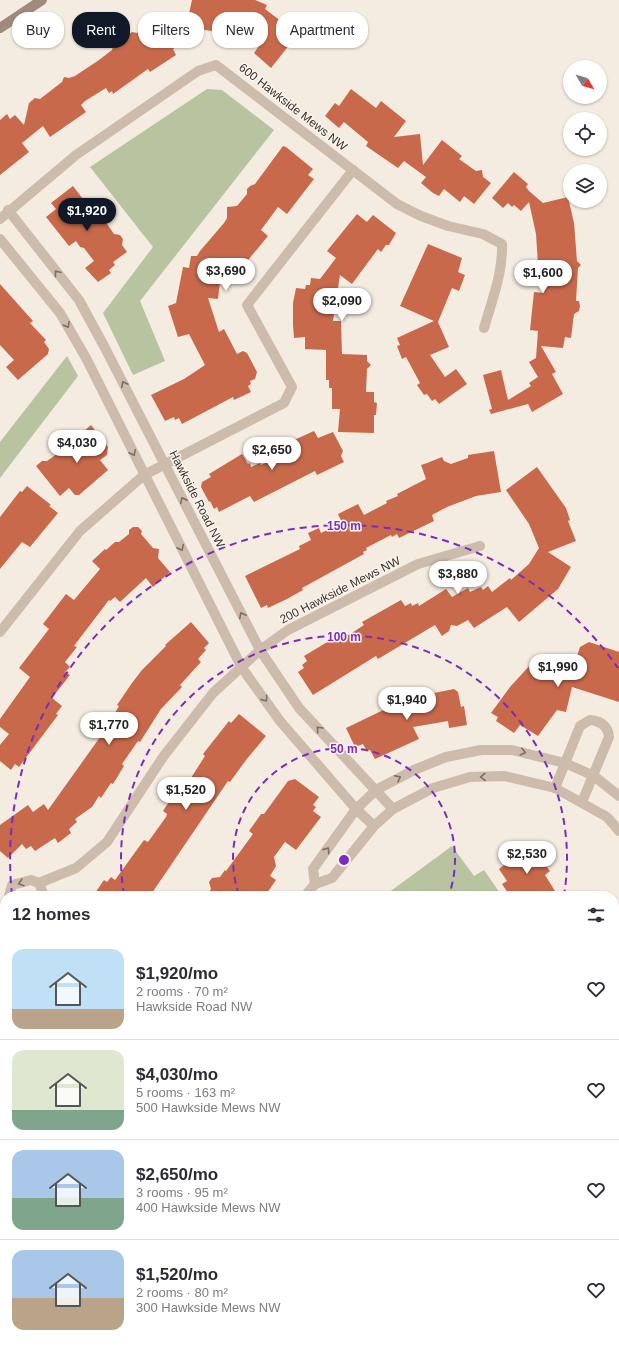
<!DOCTYPE html>
<meta charset="utf-8">
<style>
body{margin:0;font-family:Helvetica,sans-serif;background:#f7f7f7;color:#2b2b33;height:100vh;display:flex;flex-direction:column;font-size:15px;white-space:nowrap}
*{box-sizing:border-box;margin:0}
p{font-size:13px;color:#7c7c81}
.icon{flex:none;width:22px;height:22px;fill:none;stroke:currentColor;stroke-width:2;stroke-linecap:round;stroke-linejoin:round}
.map{position:relative;flex:1;overflow:hidden}
.sheet{position:absolute;left:0px;top:891px;width:619px;height:456px;display:flex;flex-direction:column;background:#fff;border-radius:16px 16px 0 0;box-shadow:0 1px 3px #0004}
.sheet>*{flex:none}
.banner{position:absolute;left:12px;top:12px;width:400px;height:36px;display:flex;gap:8px}
.needle{width:26px;rotate:128deg}
.tools{position:absolute;left:563px;top:60px;display:grid;gap:8px}
.tools a{display:grid;place-items:center;width:44px;height:44px;border-radius:50%;background:#fff;box-shadow:0 1px 3px #0004;font-size:20px}
.price{position:absolute;translate:-50% -34px;padding:0 9px;border-radius:14px;background:#fff;color:#222;font-size:13px;line-height:26px;filter:drop-shadow(0 1px 2px #0008)}
.price::after{content:'';position:absolute;left:50%;top:24px;width:12px;height:9px;margin-left:-6px;background:inherit;clip-path:polygon(0 0,100% 0,50% 100%)}
.price.on{background:#111827;color:#fff}
ul{padding:0;list-style:none}
li{display:flex;align-items:center;gap:12px;height:100px;padding:0 12px}
li+li{border-top:1px solid #e1e1e2}
li span{display:grid;place-items:center;flex:none;width:112px;height:80px;border-radius:12px;color:#555}
li>.icon{margin-inline-start:auto}
span .icon{width:48px;height:48px;fill:#fffc;stroke-width:1}
li b{font-size:17px}
h2{display:flex;justify-content:space-between;align-items:center;height:48px;padding:0 12px;font-size:17px}
.pill{padding:0 14px;border-radius:16px;background:#fff;box-shadow:0 1px 3px #0004;font-size:14px;line-height:36px}
.pill.on{background:#111827;color:#fff}
.map>svg:first-child{display:block}
.green{fill:#b8c4a0}
.building{fill:#c8694b}
.lines{fill:none;stroke-linecap:round;stroke-linejoin:round}
.minor{stroke:#cdbbac;stroke-width:10}
.secondary{stroke:#a18a7d;stroke-width:10}
.oneway{stroke:#7d6f65}
.ring{fill:none;stroke:#7b2cbf;stroke-width:2;stroke-dasharray:7 5}
.labels{text-anchor:middle;stroke-width:3;stroke-linejoin:round;paint-order:stroke}
.street-label{font-size:12px;fill:#3b302b;stroke:#fbf5ee}
.centre{fill:#7b2cbf;stroke:#fbf5ee;stroke-width:2}
.ring-label{font-size:12px;text-anchor:middle;font-weight:bold;fill:#7b2cbf;stroke:#fbf5ee;stroke-width:3;stroke-linejoin:round;paint-order:stroke}
</style>
<div class="map">
<svg width="619" height="1347" viewBox="0 0 619 1347">
<rect width="100%" height="100%" fill="#f4ebe1"/>
<!-- green -->
<g class="green">
<path d="M207 89 222 90 274 130 140 301 165 361 133 375 103 313 153 247 90 167Z"/>
<path d="M67 356 78 376 0 478V442Z"/>
<path d="M452 846 474 876 484 870 502 896H390L388 893Z"/>
<path d="M619 1000V1170L614 1174V1003Z"/>
<path d="M0 1074 5 1075V1342H465L472 1347H0Z"/>
</g>
<!-- building -->
<g class="building">
<path d="M192 0H255L267 5 265 9 298 34 271 68 254 53 259 46 231 34 186 27Z"/>
<path d="M166 13 182 38 174 44 176 47 173 49 176 55 150 72 148 69 113 94 112 91 109 93 106 88 85 101 81 105 86 112 50 137 43 126 22 143 29 152 0 175V120L7 114 10 119 15 115 24 125 29 103 35 98 40 99 62 82 64 77 69 78 75 76 99 60 112 50 113 46 126 41 128 35 132 32 137 33Z"/>
<path d="M351 89 376 108 381 101 406 121 394 137 420 134 423 165 442 140 462 156 459 159 476 171 482 170 483 177 491 183 474 204 464 196 460 202 444 189 439 196 433 193 421 183 426 177 404 161 398 168 366 146 368 142 344 122 339 128 325 116 335 103 339 106Z"/>
<path d="M283 146 286 147 313 169 308 175 314 179 287 214 278 207 261 230 268 236 244 265 236 259 227 266 221 273 218 299 208 298 219 332 224 329 237 354 243 351 247 353 257 372 255 379 250 381 251 384 248 386 251 392 234 400 233 397 182 424 179 418 175 420 174 417 165 421 151 395 184 379 205 365 189 334 178 337 168 306 176 303 183 267 189 268 191 256H197L200 251 224 223 227 218V207L237 206 247 194V189L250 186 255 184Z"/>
<path d="M514 172 528 184 526 187 529 191 543 203 568 197 574 223 577 261 581 265 578 268 576 301H579L580 306 579 311 574 314 571 338 565 337 563 348 541 346 556 372 552 374 563 394 532 412 528 404 491 414 489 410 492 409 483 375 501 370 508 400 531 386 529 383 538 377 529 362 536 358 538 331 530 330 534 292 544 293 548 264H538L536 234 529 202 521 211 514 205 512 207 508 203 503 208 492 198Z"/>
<path d="M73 186 96 216 103 218 114 234 120 235 123 239 122 245 127 252 113 262 115 265 109 270 111 273 98 282 85 268 94 261 84 248 80 247 76 241 69 246 46 217 56 209 51 203Z"/>
<path d="M357 214 367 222 373 215 396 233 389 245H386L381 252 378 249 352 284 340 275 333 321H341L342 354 367 355V361L371 365 367 369 366 392H374V402L377 403 376 415H374V433L338 432 340 409H332V388H329V380H326V350L305 349V337L294 338 293 325V303L296 288 305 289 306 285H310L311 278 320 279 336 258 327 251Z"/>
<path d="M428 244 462 258 458 272 465 275 459 291 452 288 438 322 449 347 430 355 445 377 456 369 467 384 439 404 435 399 432 401 427 394 424 395 417 385 420 383 406 357 402 359 397 346 400 345 397 338 434 321 400 306Z"/>
<path d="M0 284 33 321 30 323 46 340 44 342 49 349 48 354 18 380 6 367 14 360 0 345Z"/>
<path d="M91 425 108 447 107 455 100 460 108 470 79 495H75L69 488 60 496 36 466 42 461H47L61 451Z"/>
<path d="M314 431 318 438 333 432 343 451 341 456 344 462 317 475 315 471 254 502 250 496 219 512 217 507 214 509 210 501 209 502 201 487 202 482 211 477 209 474 242 454 248 464 250 463 251 467 260 463 261 465 281 454 277 446 293 438 294 440Z"/>
<path d="M494 451 501 492 476 496 447 507 432 515 434 521 399 538 397 534 392 537 391 535 366 548 367 550 363 552 364 554 302 588 303 590 287 599 268 608 267 605 261 608 245 576 300 549 299 546 311 540 308 533 319 528 321 533 342 523 338 514 358 504 364 515 387 503 386 501 398 496 397 494 426 479 421 465 427 463 442 457 444 461 451 464 468 458V455Z"/>
<path d="M537 467 566 508 570 520 568 521 576 541 548 552 571 567 558 589 519 622 507 607 474 628 468 620 457 626 451 625 449 631 442 636 435 625 378 659 376 656 313 695 298 672 304 668 302 665 307 661 304 656 334 638 338 636 341 640 364 625 362 622 401 600 405 606 411 603 412 606 418 603 419 606 446 589 452 597 468 588 470 592 481 587 483 590 488 586 492 592 510 578 511 580 529 564 539 548 529 524 506 490Z"/>
<path d="M27 486 51 505 49 506 58 513 30 547 22 542 0 569V517L20 491 22 492Z"/>
<path d="M133 527H138L142 531 141 534 153 548 159 549 158 558 170 572 153 587 146 578 120 602 115 597 110 601 109 600 80 638 74 646 77 647 65 662 70 667 65 672 70 675 52 698 62 706 56 714 58 715 19 767 15 764 11 770 0 761V745L9 734 0 727V719L30 677 19 668 49 629 43 624 66 594 74 600 100 569 92 561 105 549 106 550 115 542H119L129 534V530Z"/>
<path d="M191 622 209 643 204 648 206 650 198 659 201 662 180 685 182 687 161 709 140 742 138 741 122 764 124 766 113 784 111 783 101 798 99 796 92 807 75 819 77 822 69 829 71 833 58 843 55 838 35 851 31 846 26 849 22 844 8 858 0 851V825L28 805 33 812 44 804 48 810 103 733 119 706 117 705 132 683 142 670 166 646 165 645Z"/>
<path d="M589 642 619 652V702L572 687 566 712 557 710 538 736 520 725 514 733 496 721 498 717 491 713 510 687 532 663H537L545 654 570 677 580 647Z"/>
<path d="M454 689 458 692 461 707 464 706 467 725 449 728 448 721 413 727 419 739 375 759 370 750 367 751 363 744 355 747 346 728 398 703 397 700 408 695 409 698Z"/>
<path d="M239 714 266 736 246 760 230 782 228 781 150 896H93L104 880 107 882 111 877 115 880 144 840 148 842 166 817 167 814 163 811 182 782 185 778 189 781 205 756 203 754 229 721 231 723Z"/>
<path d="M295 779 319 797 313 805 316 807 313 811 321 817 296 850 285 842 274 857 276 866 270 876 276 880 265 896H206L211 889 209 882 212 878 220 877 225 870 226 871 253 834 249 831 261 814H264L288 781Z"/>
<path d="M531 846 550 871 545 875 555 891 549 896H510L502 884 507 881 499 869 524 849 525 850Z"/>
</g>
<g class="lines">
<!-- minor -->
<g class="minor">
<path d="M8 210 79 300 105 348 260 650 299 708 393 809"/>
<path d="M0 219 76 155 198 71 216 65 397 204 421 216 448 226 483 234 502 244C503 273 492 300 484 328"/>
<path d="M0 239 60 313 86 358 242 668 280 721 356 809 374 826"/>
<path d="M0 632 80 531 144 475 284 403 292 387 247 305 353 170"/>
<path d="M555 788 580 726 590 720C601 721 608 726 609 737L582 802"/>
<path d="M39 883 76 868 107 842 163 757 213 693 260 650 288 630 418 564 480 546"/>
<path d="M315 884 313 869 356 809 376 790 414 770 446 757 481 750H512L565 763 594 776 619 796"/>
<path d="M9 896 12 885 31 880 39 883 44 896"/>
<path d="M305 896 315 884 332 878 374 826 393 809 433 788 470 777 504 776 555 788 607 817 619 831"/>
<path d="M614 1193 619 1190"/>
<path d="M614 1330 619 1334"/>
</g>
<!-- secondary -->
<path class="secondary" d="M0 28 42 0"/>
</g>
<!-- one-way arrows -->
<defs><path id="oneway-chevron" d="M-2-3.5L2.5 0L-2 3.5" fill="none" stroke-width="1.6" stroke-linecap="round" stroke-linejoin="round"/></defs>
<g class="oneway">
<use href="#oneway-chevron" transform="translate(57 273) rotate(-128)"/>
<use href="#oneway-chevron" transform="translate(67 325) rotate(60)"/>
<use href="#oneway-chevron" transform="translate(124 384) rotate(-117)"/>
<use href="#oneway-chevron" transform="translate(133 453) rotate(64)"/>
<use href="#oneway-chevron" transform="translate(183 500) rotate(-117)"/>
<use href="#oneway-chevron" transform="translate(181 548) rotate(63)"/>
<use href="#oneway-chevron" transform="translate(242 615) rotate(-117)"/>
<use href="#oneway-chevron" transform="translate(265 699) rotate(55)"/>
<use href="#oneway-chevron" transform="translate(319 729) rotate(-133)"/>
<use href="#oneway-chevron" transform="translate(523 752) rotate(13)"/>
<use href="#oneway-chevron" transform="translate(483 777) rotate(178)"/>
<use href="#oneway-chevron" transform="translate(398 778) rotate(-28)"/>
<use href="#oneway-chevron" transform="translate(327 850) rotate(-55)"/>
<use href="#oneway-chevron" transform="translate(21 883) rotate(163)"/>
</g>
<!-- distance rings -->
<g class="ring">
<path d="M239 895A111 111 0 1 1 449 895"/>
<path d="M124 895A223 223 0 1 1 564 895"/>
<path d="M12 895A334 334 0 0 1 618 668"/>
</g>
<g class="labels">
<!-- street labels -->
<g class="street-label">
<text transform="translate(293 107) rotate(38)" y="4">600 Hawkside Mews NW</text>
<text transform="translate(197 499) rotate(63)" y="4">Hawkside Road NW</text>
<text transform="translate(340 590) rotate(-27)" y="4">200 Hawkside Mews NW</text>
</g>
</g>
<circle cx="344" cy="860" r="6" class="centre"/>
<g class="ring-label">
<text x="344" y="530">150 m</text>
<text x="344" y="641">100 m</text>
<text x="344" y="753">50 m</text>
</g>
</svg>
<div class="tools">
<a><svg class="needle" viewBox="-14 -14 28 28"><path d="M0-13l5 13h-10z" fill="#e53935"/><path d="M0 13l5-13h-10z" fill="#7c7c81"/></svg></a>
<a><svg class="icon" aria-label="locate" viewBox="0 0 24 24"><circle cx="12" cy="12" r="6"/><path d="M12 2v4M12 18v4M2 12h4M18 12h4"/></svg></a>
<a><svg class="icon" aria-label="layers" viewBox="0 0 24 24"><path d="M12 4l9 5-9 5-9-5zM3 14l9 5 9-5"/></svg></a>
</div>
<b class="price on" style="left:87px;top:232px">$1,920</b>
<b class="price" style="left:226px;top:292px">$3,690</b>
<b class="price" style="left:543px;top:294px">$1,600</b>
<b class="price" style="left:342px;top:322px">$2,090</b>
<b class="price" style="left:77px;top:464px">$4,030</b>
<b class="price" style="left:272px;top:471px">$2,650</b>
<b class="price" style="left:458px;top:595px">$3,880</b>
<b class="price" style="left:558px;top:688px">$1,990</b>
<b class="price" style="left:407px;top:721px">$1,940</b>
<b class="price" style="left:109px;top:746px">$1,770</b>
<b class="price" style="left:186px;top:811px">$1,520</b>
<b class="price" style="left:527px;top:875px">$2,530</b>
<div class="banner">
<a class="pill">Buy</a>
<a class="pill on">Rent</a>
<a class="pill">Filters</a>
<a class="pill">New</a>
<a class="pill">Apartment</a>
</div>
<section class="sheet">
<h2>12 homes<svg class="icon" aria-label="filters" viewBox="0 0 24 24"><path d="M4 7h16M4 17h16"/><circle cx="9" cy="7" r="2"/><circle cx="15" cy="17" r="2"/></svg></h2>
<ul>
<li><span style="background:linear-gradient(#bfe0f5 75%,#b9a48a 0)"><svg class="icon" aria-label="home" viewBox="0 0 24 24"><path d="M3 11l9-7 9 7M6 9v11h12V9"/></svg></span><div><b>$1,920/mo</b><p>2 rooms · 70 m²</p><p>Hawkside Road NW</p></div><svg class="icon" aria-label="heart" viewBox="0 0 24 24"><path d="M12 20l-8-8c-3-5 5-10 8-4 3-6 11-1 8 4z"/></svg></li>
<li><span style="background:linear-gradient(#dfe7d0 75%,#7fa58c 0)"><svg class="icon" aria-label="home" viewBox="0 0 24 24"><path d="M3 11l9-7 9 7M6 9v11h12V9"/></svg></span><div><b>$4,030/mo</b><p>5 rooms · 163 m²</p><p>500 Hawkside Mews NW</p></div><svg class="icon" aria-label="heart" viewBox="0 0 24 24"><path d="M12 20l-8-8c-3-5 5-10 8-4 3-6 11-1 8 4z"/></svg></li>
<li><span style="background:linear-gradient(#a9c7e8 60%,#7fa58c 0)"><svg class="icon" aria-label="home" viewBox="0 0 24 24"><path d="M3 11l9-7 9 7M6 9v11h12V9"/></svg></span><div><b>$2,650/mo</b><p>3 rooms · 95 m²</p><p>400 Hawkside Mews NW</p></div><svg class="icon" aria-label="heart" viewBox="0 0 24 24"><path d="M12 20l-8-8c-3-5 5-10 8-4 3-6 11-1 8 4z"/></svg></li>
<li><span style="background:linear-gradient(#a9c7e8 60%,#b9a48a 0)"><svg class="icon" aria-label="home" viewBox="0 0 24 24"><path d="M3 11l9-7 9 7M6 9v11h12V9"/></svg></span><div><b>$1,520/mo</b><p>2 rooms · 80 m²</p><p>300 Hawkside Mews NW</p></div><svg class="icon" aria-label="heart" viewBox="0 0 24 24"><path d="M12 20l-8-8c-3-5 5-10 8-4 3-6 11-1 8 4z"/></svg></li>
</ul>
</section>
</div>
